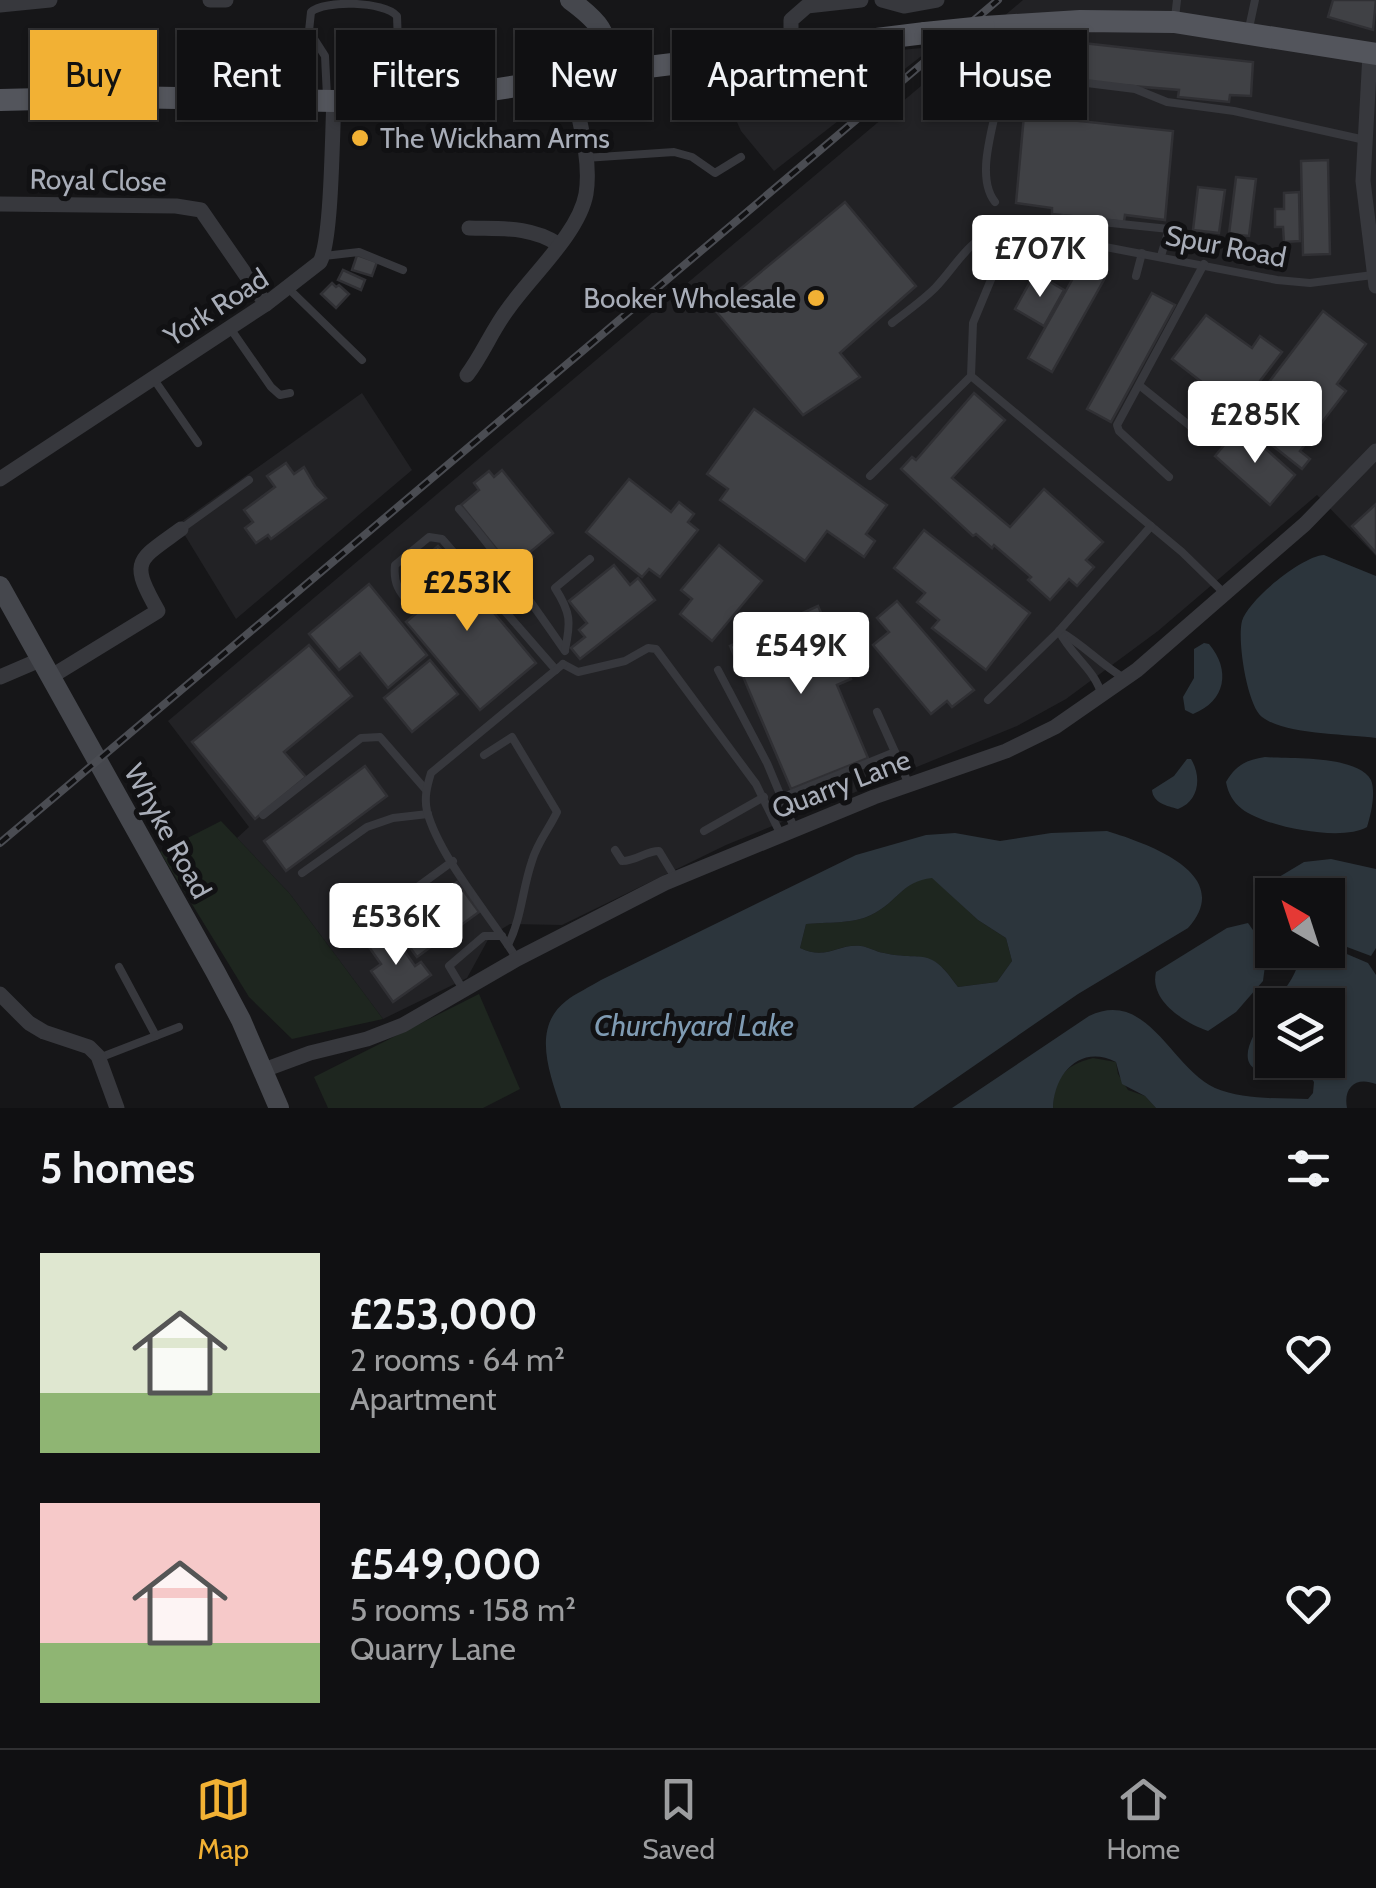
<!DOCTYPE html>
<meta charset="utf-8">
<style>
body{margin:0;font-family:Cabin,sans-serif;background:#19191b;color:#f1f3f6;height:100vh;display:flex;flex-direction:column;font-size:38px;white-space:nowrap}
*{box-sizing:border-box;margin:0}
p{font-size:32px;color:#9c9d9f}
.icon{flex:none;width:55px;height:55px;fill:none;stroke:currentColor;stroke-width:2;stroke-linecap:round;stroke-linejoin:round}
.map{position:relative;height:1108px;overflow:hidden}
.details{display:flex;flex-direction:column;background:#101012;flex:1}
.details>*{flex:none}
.hud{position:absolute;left:30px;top:30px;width:1318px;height:90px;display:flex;gap:20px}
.needle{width:65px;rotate:321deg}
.fabs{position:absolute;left:1255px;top:878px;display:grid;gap:20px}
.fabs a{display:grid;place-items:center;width:90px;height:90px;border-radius:0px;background:#101012;box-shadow:0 2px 8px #0004,0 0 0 2px #303032;font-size:50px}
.price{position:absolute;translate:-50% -85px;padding:0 22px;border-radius:10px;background:#fff;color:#222;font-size:32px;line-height:65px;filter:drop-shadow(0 2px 5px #0008)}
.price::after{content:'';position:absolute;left:50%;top:60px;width:30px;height:22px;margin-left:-15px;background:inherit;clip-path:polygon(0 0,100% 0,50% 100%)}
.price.selected{background:#f2b134;color:#111}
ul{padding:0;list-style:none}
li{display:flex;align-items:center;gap:30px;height:250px;padding:0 40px}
li span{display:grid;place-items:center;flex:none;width:280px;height:200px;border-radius:0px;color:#555}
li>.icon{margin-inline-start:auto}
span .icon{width:120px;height:120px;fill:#fffc;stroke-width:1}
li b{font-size:42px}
h2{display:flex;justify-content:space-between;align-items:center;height:120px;padding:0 40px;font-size:42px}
.tag{padding:0 35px;border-radius:0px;background:#101012;box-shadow:0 2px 8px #0004,0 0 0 2px #303032;font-size:35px;line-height:90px}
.tag.selected{background:#f2b134;color:#111}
.dock{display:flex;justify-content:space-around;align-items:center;height:140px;border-top:2px solid #303032;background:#101012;font-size:28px;color:#9c9d9f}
.dock a{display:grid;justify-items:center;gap:5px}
.dock .selected{color:#f2b134}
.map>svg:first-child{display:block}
.built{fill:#222225}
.green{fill:#1e261f}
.water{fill:#2c353c;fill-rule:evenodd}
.building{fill:#404145;stroke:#303034;stroke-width:2.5}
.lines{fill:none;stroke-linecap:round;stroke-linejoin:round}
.lane{stroke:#37383d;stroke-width:8}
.street{stroke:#37383d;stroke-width:15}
.secondary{stroke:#45474d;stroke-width:20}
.primary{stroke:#53555c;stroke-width:22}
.rail-casing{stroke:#4a4c52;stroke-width:8}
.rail{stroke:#111113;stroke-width:4;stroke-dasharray:11;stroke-linecap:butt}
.primary-bridge{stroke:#53555c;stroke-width:22}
.poi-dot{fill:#f2b134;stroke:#111113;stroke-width:4}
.labels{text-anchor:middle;stroke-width:10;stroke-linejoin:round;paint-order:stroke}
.poi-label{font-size:28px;fill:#a8adb8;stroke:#111113;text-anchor:start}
.street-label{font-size:28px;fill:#a8adb8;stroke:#111113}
.water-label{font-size:30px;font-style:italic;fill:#7f9bb3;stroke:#111113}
</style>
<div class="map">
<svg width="1376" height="1108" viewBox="0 0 1376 1108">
<rect width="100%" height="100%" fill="#161618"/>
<!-- built -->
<g class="built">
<path d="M1023 0H1376V556L1317 495 1158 631 1066 699 1017 726 726 845 562 925 510 924 490 936 467 978 383 1019 290 894 237 838 249 827 168 721Z"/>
<path d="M933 47 774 171 741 131 725 95V66Z"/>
<path d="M362 393 412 470 236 619 178 524Z"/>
</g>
<!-- green -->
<g class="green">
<path d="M221 821 290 894 383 1019 292 1039 249 997 160 852Z"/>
<path d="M932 877 978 920 1006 938 1012 961 997 982 958 987C929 945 924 962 884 953 876 952 869 947 861 946 837 943 827 961 800 948L806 924C825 922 853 924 871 915 898 902 902 881 932 877Z"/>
<path d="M479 994 520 1089 483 1108H328L314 1077Z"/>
<path d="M1093 1058 1116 1062 1118 1074 1128 1090 1145 1096 1156 1108H1053C1054 1079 1064 1065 1093 1058Z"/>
</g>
<!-- water -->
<g class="water">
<path d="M1324 555 1376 576V738C1346 734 1285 735 1262 717 1247 705 1237 640 1242 621 1248 600 1302 556 1324 555Z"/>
<path d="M1204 643 1209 644C1231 670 1226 701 1193 714L1185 710 1183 697 1194 678V649Z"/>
<path d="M1265 757C1290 759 1357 755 1371 780 1376 793 1371 814 1367 827 1342 842 1265 827 1242 809 1233 802 1228 793 1226 782 1236 765 1246 760 1265 757Z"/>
<path d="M1187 759H1191C1202 777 1199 801 1178 809 1167 806 1153 803 1152 790L1174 776Z"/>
<path d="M1107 831C1145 843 1237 873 1188 928L1078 994 913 1108H561C550 1074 531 1028 566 1001 576 993 590 987 601 980L856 855 926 835 955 833 1000 841 1051 833ZM932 878 978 920 1006 938 1012 961 997 982 958 987C928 944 924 962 884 953 876 952 869 947 861 946 838 943 827 961 800 948L806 924C826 922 853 924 871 915 898 902 902 881 932 878Z"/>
<path d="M1331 859 1376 869V948L1371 956 1339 944 1335 949 1368 963 1376 975V1084C1356 1076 1343 1087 1347 1108H1156L1145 1096 1122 1084 1116 1062C1080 1044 1054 1074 1053 1108H952L1089 1016C1148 988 1171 1068 1215 1088 1243 1100 1279 1098 1308 1099L1313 1093 1314 1082 1308 1074C1296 1072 1286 1074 1274 1074 1224 1071 1258 1027 1272 1006V1060H1328V1005H1273C1285 988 1302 971 1298 950H1328V895H1277L1279 877 1304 862Z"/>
<path d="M1248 923 1267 950 1263 981 1236 1012 1208 1031C1185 1023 1149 1001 1156 972L1227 928Z"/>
</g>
<!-- building -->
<g class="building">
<path d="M1333 0H1376L1373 30 1328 17Z"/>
<path d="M1083 43 1253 62 1251 96 1230 95 1229 102 1178 97 1179 90 1060 80 1064 53 1082 55Z"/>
<path d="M1024 115 1173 131 1165 220 1125 215 1124 222 1052 214V208L1016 203Z"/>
<path d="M1328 160 1330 254 1303 255 1301 161Z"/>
<path d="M1236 177 1256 179 1249 236 1229 234Z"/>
<path d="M1198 187 1225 190 1219 233 1193 230Z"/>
<path d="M1299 192 1300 241 1284 242 1283 227H1275V209H1284V193Z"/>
<path d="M845 202 916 286 840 353 860 377 803 415 715 310Z"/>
<path d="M357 255 377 262 372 276 352 270Z"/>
<path d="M1081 264 1105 278 1052 372 1028 358Z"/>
<path d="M343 270 365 280 361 290 338 280Z"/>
<path d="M1035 273 1064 290 1044 326 1015 309Z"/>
<path d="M332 283 336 287 339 285 349 294 336 308 321 294Z"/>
<path d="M1152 293 1175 305 1111 422 1087 409Z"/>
<path d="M1323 311 1366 344 1337 384 1346 391 1300 451 1310 459 1302 469 1240 420Z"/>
<path d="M1206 315 1252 348 1260 336 1282 352 1238 410 1172 359Z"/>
<path d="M974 393 1005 420 952 478 1010 527 1044 489 1103 542 1086 560 1094 567 1077 586 1069 579 1050 600 1028 580 1031 577 994 545 992 548 976 534 973 536 901 469 912 457 916 460Z"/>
<path d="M754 409 887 505 866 534 875 541 864 557 827 531 805 561 720 500 728 489 707 474Z"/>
<path d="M1240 426 1295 475 1270 505 1215 456Z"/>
<path d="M286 463 294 474 304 467 315 486 326 498 271 539 268 535 256 543 245 528 253 522 244 510 275 487 267 476Z"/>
<path d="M502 470 553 533 529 553 533 557 515 572 461 505 479 490 474 483 489 471 494 477Z"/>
<path d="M629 479 671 512 679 502 694 514 688 522 698 530 660 577 649 569 642 577 586 532Z"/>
<path d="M1376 504V553L1352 526Z"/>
<path d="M924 530 1030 613 986 670 932 628 939 620 917 602 925 593 894 568Z"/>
<path d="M719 545 762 581 712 641 680 614 692 599 681 590Z"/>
<path d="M438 546 536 663 480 710 406 622 438 595 414 566Z"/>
<path d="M614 565 630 585 638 578 655 600 580 659 571 648 585 637 579 630 587 623 569 601Z"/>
<path d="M369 584 427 655 388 688 360 653 339 670 309 634Z"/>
<path d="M897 601 974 690 952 707 947 701 931 714 873 645 889 632 877 618Z"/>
<path d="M818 606 851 679 837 685 868 758 791 789 730 646Z"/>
<path d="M309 645 352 696 284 752 306 777 255 819 192 742Z"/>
<path d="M430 660 458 694 412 732 384 698Z"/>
<path d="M365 766 387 796 286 871 264 841Z"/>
<path d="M457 882 479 912 417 957 395 927Z"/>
<path d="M354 915 363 929 370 924 377 936 360 947 353 936 346 940 337 926Z"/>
<path d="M391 932 415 966 421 962 431 975 393 1002 371 971 381 964 369 947Z"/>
</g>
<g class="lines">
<!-- lane -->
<g class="lane">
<path d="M1175 18 1177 0"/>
<path d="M1249 28 1255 0"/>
<path d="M973 69 1135 89 1167 102 1234 111 1365 140"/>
<path d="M327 97 325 56 309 31 311 12C324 0 384 1 397 16L400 98"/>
<path d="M585 158 674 152 692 157 715 173 741 157"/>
<path d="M995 202C976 178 992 132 997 105"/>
<path d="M1063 218 1169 229 1161 256"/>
<path d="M324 256 359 252 403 270"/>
<path d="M1136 276 1142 253"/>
<path d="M289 289 362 360"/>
<path d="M892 323C906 312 922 301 935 288 960 262 972 230 1012 229L1277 280 1310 283 1373 275"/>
<path d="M230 328 271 387 280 395 290 393"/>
<path d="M971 376 973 323 1012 229"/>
<path d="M153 378 198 443"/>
<path d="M1139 385 1190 426"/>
<path d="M870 476 971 376 1182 552 1225 594"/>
<path d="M1169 477 1119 431 1117 425 1204 264"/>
<path d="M459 509C497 553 532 603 565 651"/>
<path d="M181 529 249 480"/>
<path d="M411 605C399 592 393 583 395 565L429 537 442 539 556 670"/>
<path d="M1059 631C1083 644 1100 664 1124 678"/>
<path d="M1059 631C1072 657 1095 669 1102 696"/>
<path d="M565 650C571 622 571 613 555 588L590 559"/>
<path d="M563 664 578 672 625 661 648 648 656 649 756 784 780 833"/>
<path d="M718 670 767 763 795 830"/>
<path d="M988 700 1059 631 1151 526"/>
<path d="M877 712 895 752"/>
<path d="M484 755 512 737 557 812C549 829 537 843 532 861 522 890 522 917 508 945"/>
<path d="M781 798 895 752 909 785"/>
<path d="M263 815 361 738 380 737 426 790"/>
<path d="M704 831 764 797"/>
<path d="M615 850 622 861C637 861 645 851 659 851L676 879"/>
<path d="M302 873 367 827 393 818 428 814"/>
<path d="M375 918 453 861"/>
<path d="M517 959C491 917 439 857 427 811 424 798 427 786 431 773L563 664"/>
<path d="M119 967 156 1036"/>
<path d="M464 991 449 966 484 936H502"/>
<path d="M99 1058 179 1027"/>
</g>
<!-- street -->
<g class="street">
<path d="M210 0H226"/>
<path d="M882 0 904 6 937 0"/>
<path d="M0 5 50 0"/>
<path d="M791 49V20L807 6 861 0"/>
<path d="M1370 54 1363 181 1376 286"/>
<path d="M0 204 176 206 201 210 266 304"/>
<path d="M469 228C502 229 530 226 558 244"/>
<path d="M467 375C483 354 492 330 508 309 531 276 579 233 586 194 592 157 577 114 570 78"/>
<path d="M0 479 266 304 320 262C332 239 332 134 334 101"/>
<path d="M52 676 158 611C129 560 137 561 181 529"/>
<path d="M0 677 42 659"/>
<path d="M0 994 29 1023 44 1032 89 1047 98 1056 117 1108"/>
<path d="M264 1070 310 1053 367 1039 403 1025 517 959 665 883 874 797 1006 751 1055 727 1137 670 1305 524 1376 451"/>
</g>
<!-- secondary -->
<g class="secondary">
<path d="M570 0C604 25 604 31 615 71"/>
<path d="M0 586 216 973 241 1020 279 1108"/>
</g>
<!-- primary -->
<g class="primary">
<path d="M984 27 1080 21 1174 22 1376 54"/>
<path d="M0 100 124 97 334 101 446 97 615 71 925 33"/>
</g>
<!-- rail casing -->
<g class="rail-casing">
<path id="rail" d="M0 843 998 0"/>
</g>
<!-- rail -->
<use href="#rail" class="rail"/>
<!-- primary-bridge -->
<path class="primary-bridge" d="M925 33 984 27"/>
</g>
<!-- markers -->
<g class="poi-dot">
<circle cx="360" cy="138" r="10"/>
<circle cx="816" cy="298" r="10"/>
</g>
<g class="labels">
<!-- poi labels -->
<g class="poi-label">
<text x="380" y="148">The Wickham Arms</text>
<text x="796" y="308" text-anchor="end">Booker Wholesale</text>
</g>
<!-- street labels -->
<g class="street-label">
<text transform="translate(98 180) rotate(1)" y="10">Royal Close</text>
<text transform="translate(1226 246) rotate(11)" y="10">Spur Road</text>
<text transform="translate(216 307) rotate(-33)" y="10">York Road</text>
<text transform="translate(841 784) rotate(-21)" y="10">Quarry Lane</text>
<text transform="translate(168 831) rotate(61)" y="10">Whyke Road</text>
</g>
<!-- water labels -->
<g class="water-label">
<text x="694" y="1036">Churchyard Lake</text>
</g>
</g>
</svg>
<div class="fabs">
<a><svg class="needle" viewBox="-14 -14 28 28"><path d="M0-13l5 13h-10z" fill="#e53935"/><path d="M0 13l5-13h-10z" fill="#9c9d9f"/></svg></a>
<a><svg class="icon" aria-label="layers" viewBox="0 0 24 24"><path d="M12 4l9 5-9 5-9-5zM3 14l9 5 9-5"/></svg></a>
</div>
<b class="price" style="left:1040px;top:300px">£707K</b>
<b class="price" style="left:1255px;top:466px">£285K</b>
<b class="price selected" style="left:467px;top:634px">£253K</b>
<b class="price" style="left:801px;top:697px">£549K</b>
<b class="price" style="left:396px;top:968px">£536K</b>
<div class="hud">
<a class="tag selected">Buy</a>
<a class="tag">Rent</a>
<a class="tag">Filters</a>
<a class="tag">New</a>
<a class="tag">Apartment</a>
<a class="tag">House</a>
</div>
</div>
<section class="details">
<h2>5 homes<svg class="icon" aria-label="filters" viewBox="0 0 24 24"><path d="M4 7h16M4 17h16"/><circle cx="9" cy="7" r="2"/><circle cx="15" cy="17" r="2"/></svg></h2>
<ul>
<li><span style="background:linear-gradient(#dfe7d0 70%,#8fb573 0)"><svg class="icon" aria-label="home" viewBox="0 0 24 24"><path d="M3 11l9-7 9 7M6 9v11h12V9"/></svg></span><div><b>£253,000</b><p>2 rooms · 64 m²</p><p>Apartment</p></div><svg class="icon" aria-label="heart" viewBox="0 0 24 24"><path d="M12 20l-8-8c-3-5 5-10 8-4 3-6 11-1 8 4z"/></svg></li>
<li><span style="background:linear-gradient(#f6c9c9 70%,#8fb573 0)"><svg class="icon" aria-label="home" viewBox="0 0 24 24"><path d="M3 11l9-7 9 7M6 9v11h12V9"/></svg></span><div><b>£549,000</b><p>5 rooms · 158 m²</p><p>Quarry Lane</p></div><svg class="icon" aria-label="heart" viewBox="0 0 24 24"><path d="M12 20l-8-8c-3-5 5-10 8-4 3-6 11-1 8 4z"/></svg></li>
</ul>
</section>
<nav class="dock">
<a class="selected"><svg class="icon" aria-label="map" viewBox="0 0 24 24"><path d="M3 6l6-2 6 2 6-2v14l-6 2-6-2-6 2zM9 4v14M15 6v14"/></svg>Map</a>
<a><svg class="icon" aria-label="saved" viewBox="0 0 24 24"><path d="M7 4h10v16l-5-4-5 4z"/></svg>Saved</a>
<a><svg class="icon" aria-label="home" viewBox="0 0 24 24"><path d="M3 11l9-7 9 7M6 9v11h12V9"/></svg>Home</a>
</nav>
